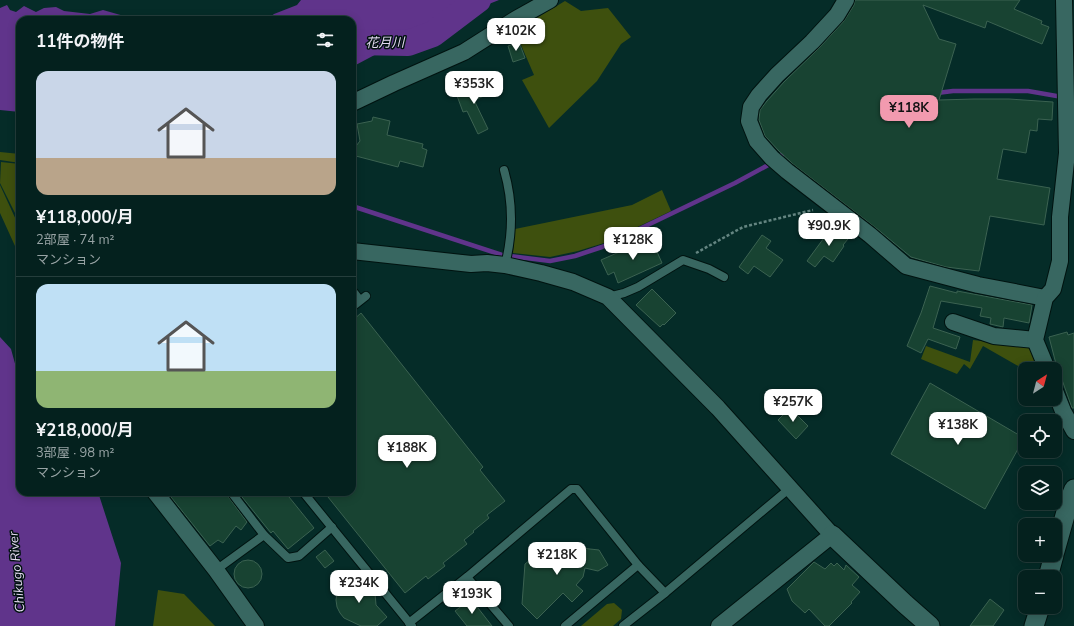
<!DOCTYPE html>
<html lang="ja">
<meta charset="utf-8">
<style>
body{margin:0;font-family:"Nunito Sans","Noto Sans JP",sans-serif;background:#122e2b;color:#f1f3f6;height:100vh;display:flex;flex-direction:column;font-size:15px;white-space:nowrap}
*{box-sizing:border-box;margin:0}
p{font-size:13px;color:#97a3a4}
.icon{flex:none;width:22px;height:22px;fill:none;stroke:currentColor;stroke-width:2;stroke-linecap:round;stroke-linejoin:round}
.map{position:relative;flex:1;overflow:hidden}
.drawer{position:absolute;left:16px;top:16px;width:340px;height:480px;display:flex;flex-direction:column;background:#04211e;border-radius:12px;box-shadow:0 2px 10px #0003,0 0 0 1px #253e3c}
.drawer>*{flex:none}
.needle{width:26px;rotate:36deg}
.controls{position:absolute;left:1018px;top:362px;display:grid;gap:8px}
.controls a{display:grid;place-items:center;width:44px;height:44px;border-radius:8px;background:#04211e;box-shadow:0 2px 10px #0003,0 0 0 1px #253e3c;font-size:20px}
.price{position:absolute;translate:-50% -34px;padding:0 9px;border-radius:8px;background:#fff;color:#222;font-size:13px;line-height:26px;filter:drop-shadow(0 1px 2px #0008)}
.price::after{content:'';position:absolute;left:50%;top:24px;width:12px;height:9px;margin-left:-6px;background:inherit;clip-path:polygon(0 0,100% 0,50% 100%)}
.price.current{background:#f29aaf;color:#111}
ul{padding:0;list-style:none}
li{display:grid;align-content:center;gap:8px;height:212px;padding:0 20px}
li+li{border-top:1px solid #253e3c}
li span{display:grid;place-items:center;height:124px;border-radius:12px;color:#555}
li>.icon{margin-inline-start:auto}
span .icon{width:72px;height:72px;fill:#fffc;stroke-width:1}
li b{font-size:17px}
h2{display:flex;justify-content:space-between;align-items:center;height:48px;padding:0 20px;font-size:17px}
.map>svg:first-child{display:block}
.green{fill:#3e500e}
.water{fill:#60348b}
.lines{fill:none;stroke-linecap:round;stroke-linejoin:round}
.stream{stroke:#60348b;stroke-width:4.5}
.river{stroke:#60348b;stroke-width:26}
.building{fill:#184332;stroke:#3b6251}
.service-casing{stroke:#001310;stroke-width:10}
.minor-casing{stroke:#001310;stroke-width:18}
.tertiary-casing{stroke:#001310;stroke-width:21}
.path{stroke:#648581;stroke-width:2.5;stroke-dasharray:3 2;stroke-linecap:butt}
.service{stroke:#386761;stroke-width:8}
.minor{stroke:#386761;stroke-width:16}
.tertiary{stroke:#386761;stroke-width:19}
.labels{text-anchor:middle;stroke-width:3;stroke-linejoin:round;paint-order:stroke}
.water-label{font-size:13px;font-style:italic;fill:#e4daf2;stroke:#011210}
</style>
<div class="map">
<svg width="1074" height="626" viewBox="0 0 1074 626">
<rect width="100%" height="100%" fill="#052c28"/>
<!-- green -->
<g class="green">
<path d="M565 1 581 11 608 8 631 37 621 44 597 81 549 128 522 80 534 75 515 31Z"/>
<path d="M0 152 20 154V163L0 160Z"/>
<path d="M1 162 20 164V218L18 219 0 183Z"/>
<path d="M0 185 17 222 20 221V257L0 213Z"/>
<path d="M662 190 671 211 604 243 578 251 550 257 513 253 515 229 632 205Z"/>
<path d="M973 340 1034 347 1041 369 1025 370 983 346 970 369 964 364 957 374 921 359 926 346 970 362Z"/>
<path d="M158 590 184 594 215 626H153Z"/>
<path d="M614 603 622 610 621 619 613 626H581L607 604Z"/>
</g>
<!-- water -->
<g class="water">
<path d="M301 0H499L416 33 352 67V20H266L274 14 297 5Z"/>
<path d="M7 5 10 10 16 12 24 6 36 12 44 8 56 7 64 11 90 14 103 10 131 18 154 20H20V112L0 110V8Z"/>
<path d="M0 337 11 349 20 382V492H98L121 563 115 626H0Z"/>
</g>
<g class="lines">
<!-- stream -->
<g class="stream">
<path d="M937 93 953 91H1028L1074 99"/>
<path d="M352 206 502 255 550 261 575 256 602 247 735 183 770 164 782 155 785 150"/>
</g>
<!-- river -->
<path class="river" d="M352 42 408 43 433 34 478 0"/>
</g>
<!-- building -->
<g class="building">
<path d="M855 0H1020L1014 9 1042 21 1041 24 1049 27 1042 44 987 21 985 28 923 5 939 39 956 44 939 100 974 99H1009L1053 102 1052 120 1038 119 1037 131 1030 130 1026 153 1003 149 997 179 1050 188 1044 225 990 216 979 271 946 267 911 257 876 228 793 164 779 151 765 136 759 120 760 110 767 101 784 82 819 48 844 21 854 5Z"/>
<path d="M519 42 525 58 513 62 508 46Z"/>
<path d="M484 82 489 94 474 100 488 129 478 134 467 111 463 112 456 93Z"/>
<path d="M373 117 390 121 387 135 423 144 422 148 427 150 423 167 400 161 398 167 352 155V151L360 141 357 124 372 121Z"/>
<path d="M832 227 848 239 843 245 844 246 833 262 824 256 815 267 807 261Z"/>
<path d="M762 235 771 241 766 248 783 260 770 277 754 266 748 274 739 267Z"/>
<path d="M651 238 662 263 618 283 614 272 608 275 601 260Z"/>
<path d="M930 286 957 293V291L1032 305 1029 323 1004 318 1003 327 990 324 991 318 980 316 982 308 941 301 933 328 960 337 956 349 928 339 921 353 907 346 921 313Z"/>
<path d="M652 289 676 313 664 325 663 324 660 327 636 305Z"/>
<path d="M361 313 483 467 480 470 505 501 487 515 489 518 473 531 474 532 464 540 467 544 443 563 445 566 428 579 426 576 405 593 324 492H352V321Z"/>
<path d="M1067 332 1068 335 1074 333V408H1072L1055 360 1049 337Z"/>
<path d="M930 383 1024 438 985 509 891 454Z"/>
<path d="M790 408 808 426 796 439 778 420Z"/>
<path d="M167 492H226L227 495 247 522 241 530 236 526 223 543 218 540 210 546Z"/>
<path d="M238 492H285L314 528 288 549 273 531 271 533Z"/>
<path d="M554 545 599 550 608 565 598 571 585 568 583 577 576 585 583 591 572 602 563 593 537 619 522 604 525 564 543 549 547 553Z"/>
<path d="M325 550 334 561 325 568 316 557Z"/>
<circle cx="248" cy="574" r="14"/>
<path d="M814 562 825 569 831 563 834 566 837 563 844 570 846 565 859 577 852 585 860 592 851 602 852 603 829 626H825L809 609 805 613 792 601 787 589Z"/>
<path d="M353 581H360L366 583 372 587 375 593 376 605 387 617 377 626H361L344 618 340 613 337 607 336 600 337 593 341 587 346 583Z"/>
<path d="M471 599 492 626H467L455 611Z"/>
<path d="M990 599 1004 610 993 626H970Z"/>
</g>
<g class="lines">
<!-- service casing -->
<g class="service-casing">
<g id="service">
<path d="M504 170C513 201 513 234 505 265"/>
<path d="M352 290 360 300"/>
<path d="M608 297 624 293 638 287 683 260 709 269 724 277"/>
<path d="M352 307 366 296"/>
<path d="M231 492 264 535 288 558 299 556 332 527"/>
<path d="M303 492 412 626"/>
<path d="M216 570 264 535"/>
<path d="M467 577 509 626"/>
<path d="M409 623 467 577 571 489H577L638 565 665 593 790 488"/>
<path d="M565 626 638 565"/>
<path d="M623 626 665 593"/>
</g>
</g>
<!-- minor casing -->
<g class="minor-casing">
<g id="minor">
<path d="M846 0 837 15 812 42 777 75 759 95 751 107 749 121 757 141 772 158 787 171 870 235 906 266 978 285 1045 298"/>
<path d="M352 103 394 83 464 52 516 19 550 0"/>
<path d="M352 251 471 264 487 263 505 265 541 273 573 282 608 297 718 408 832 535 719 626"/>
<path d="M953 322 994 336 1035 340"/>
<path d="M1047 369 1035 340 1045 298 1053 289 1060 261V217L1067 153 1064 0"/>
<path d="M1055 391 1063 411 1074 431"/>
<path d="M155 492 216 570 256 626"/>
</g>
</g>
<!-- tertiary casing -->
<g class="tertiary-casing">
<g id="tertiary">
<path d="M832 535 905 604 930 626"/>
<path d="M1055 551 1069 501 1074 489"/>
<path d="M1048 577 1054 555"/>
<path d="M1034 626 1040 607"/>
</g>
</g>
<!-- path -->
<path class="path" d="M696 253 743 227 813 210"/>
<!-- service -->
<use href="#service" class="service"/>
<!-- minor -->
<use href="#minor" class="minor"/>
<!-- tertiary -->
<use href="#tertiary" class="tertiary"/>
</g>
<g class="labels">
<!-- water labels -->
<g class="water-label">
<text transform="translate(385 42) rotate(-1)" y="5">花月川</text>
<text transform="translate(16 572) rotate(-95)" y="5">Chikugo River</text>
</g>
</g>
</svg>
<div class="controls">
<a><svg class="needle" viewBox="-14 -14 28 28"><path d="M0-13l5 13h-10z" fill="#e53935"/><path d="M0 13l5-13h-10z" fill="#97a3a4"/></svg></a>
<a><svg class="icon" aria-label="locate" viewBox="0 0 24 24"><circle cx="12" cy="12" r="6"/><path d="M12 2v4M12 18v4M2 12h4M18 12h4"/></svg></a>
<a><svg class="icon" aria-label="layers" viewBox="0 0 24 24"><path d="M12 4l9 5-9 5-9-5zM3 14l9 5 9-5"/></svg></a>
<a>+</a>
<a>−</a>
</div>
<b class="price" style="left:516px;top:52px">¥102K</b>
<b class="price" style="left:474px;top:105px">¥353K</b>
<b class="price current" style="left:909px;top:129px">¥118K</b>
<b class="price" style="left:829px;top:247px">¥90.9K</b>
<b class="price" style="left:633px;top:261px">¥128K</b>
<b class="price" style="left:793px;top:423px">¥257K</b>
<b class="price" style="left:958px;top:446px">¥138K</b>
<b class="price" style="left:407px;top:469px">¥188K</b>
<b class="price" style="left:557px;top:576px">¥218K</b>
<b class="price" style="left:359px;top:604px">¥234K</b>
<b class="price" style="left:472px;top:615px">¥193K</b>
<section class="drawer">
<h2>11件の物件<svg class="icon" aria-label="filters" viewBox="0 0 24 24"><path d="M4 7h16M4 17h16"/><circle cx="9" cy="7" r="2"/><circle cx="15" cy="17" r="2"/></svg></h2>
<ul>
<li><span style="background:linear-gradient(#c9d6e8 70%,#b9a48a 0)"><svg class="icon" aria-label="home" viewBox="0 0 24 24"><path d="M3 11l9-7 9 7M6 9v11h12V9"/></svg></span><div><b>¥118,000/月</b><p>2部屋 · 74 m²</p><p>マンション</p></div></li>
<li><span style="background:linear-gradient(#bfe0f5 70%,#8fb573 0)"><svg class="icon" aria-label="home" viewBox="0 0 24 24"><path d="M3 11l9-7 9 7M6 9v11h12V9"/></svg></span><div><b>¥218,000/月</b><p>3部屋 · 98 m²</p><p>マンション</p></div></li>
</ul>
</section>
</div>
